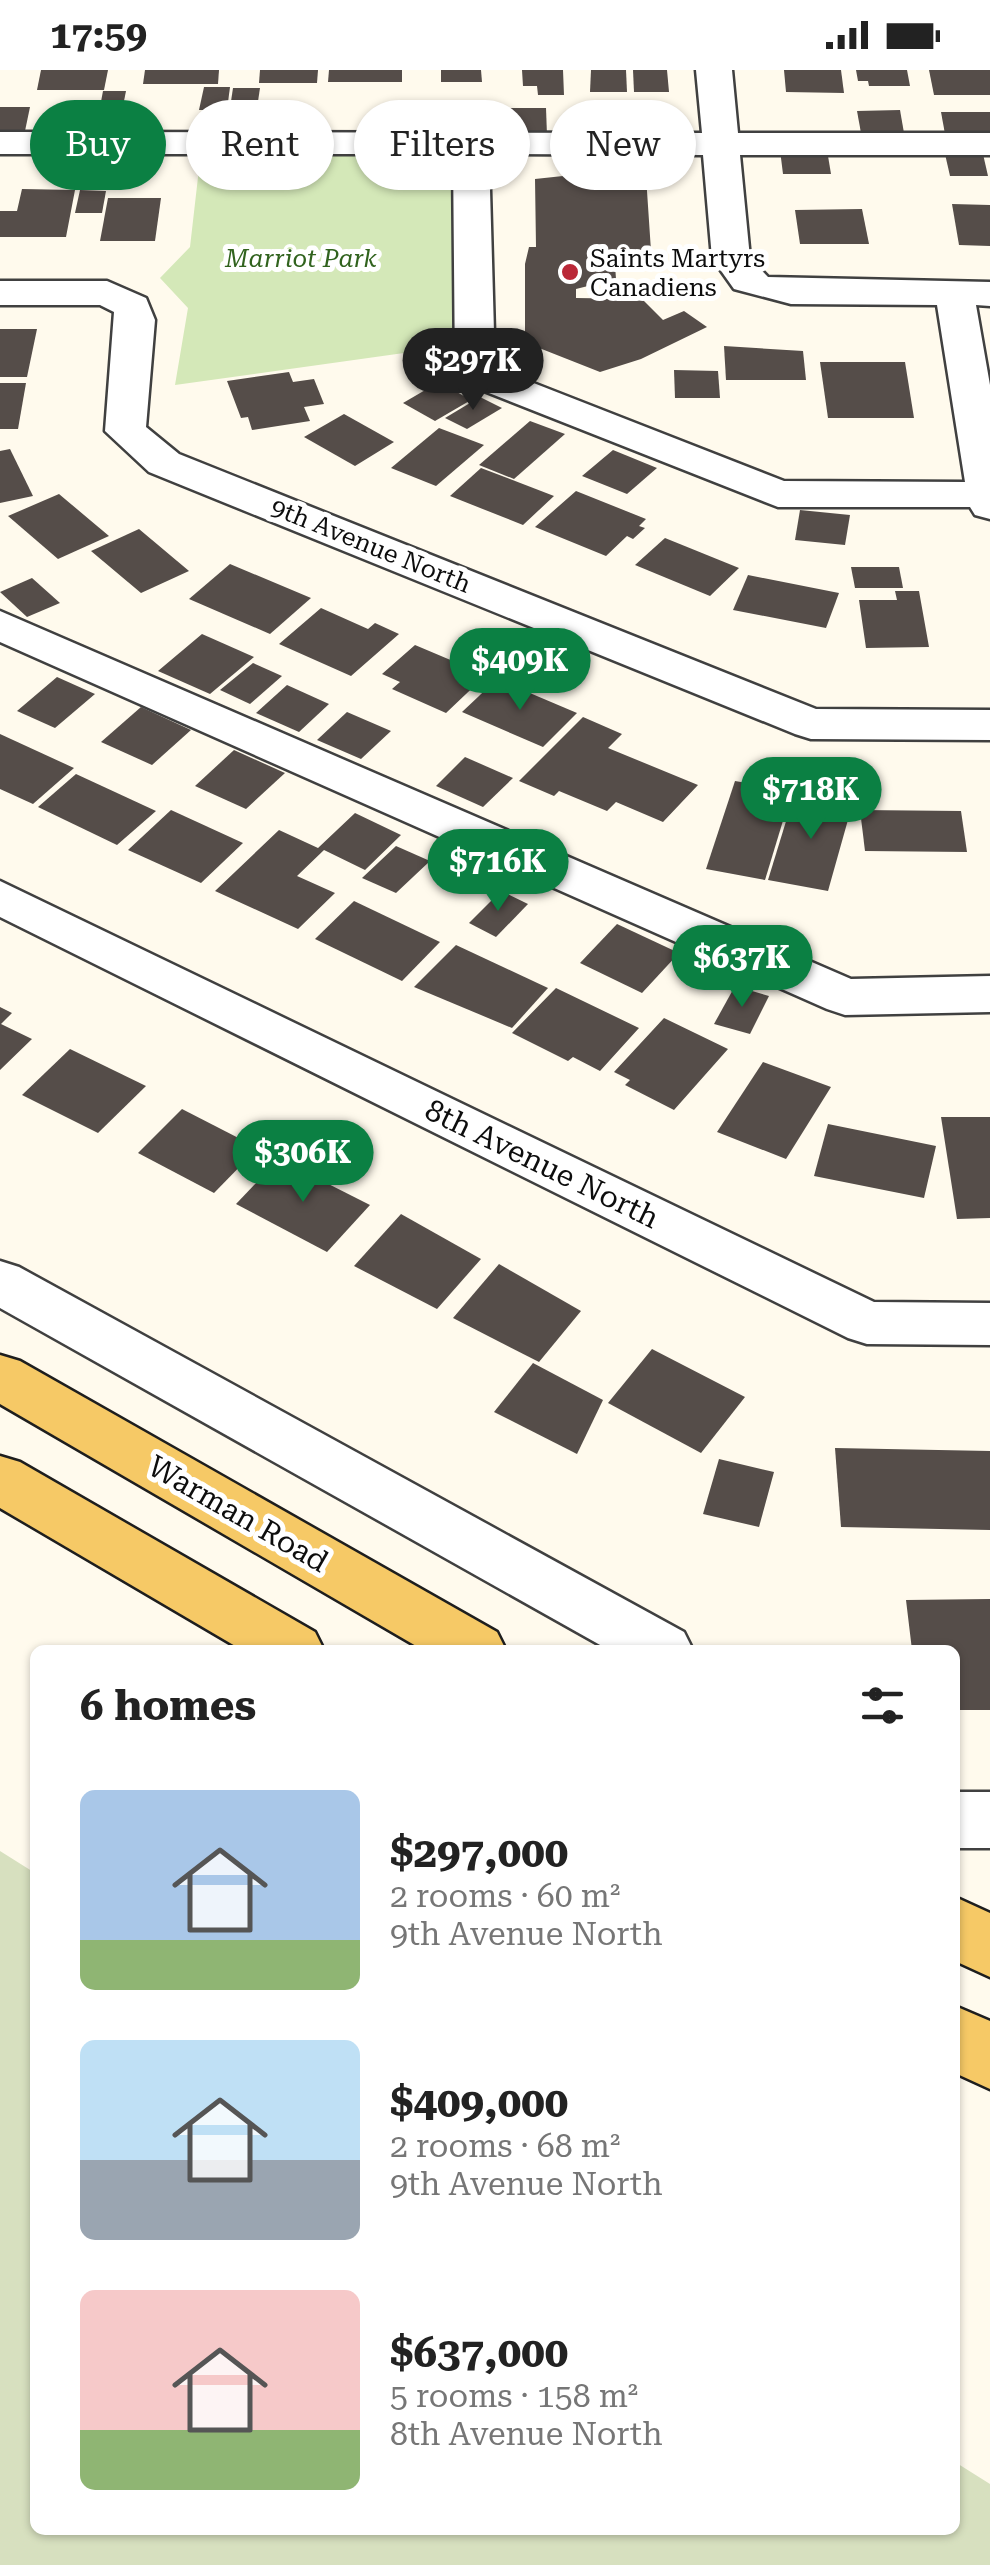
<!DOCTYPE html>
<meta charset="utf-8">
<style>
body{margin:0;font-family:"Roboto Serif",serif;background:#f6f6f6;color:#222;height:100vh;display:flex;flex-direction:column;font-size:38px;white-space:nowrap}
*{box-sizing:border-box;margin:0}
p{font-size:32px;color:#767676}
.icon{flex:none;width:55px;height:55px;fill:none;stroke:currentColor;stroke-width:2;stroke-linecap:round;stroke-linejoin:round}
.map{position:relative;flex:1;overflow:hidden}
.details{position:absolute;left:30px;top:1575px;width:930px;height:890px;display:flex;flex-direction:column;background:#fff;border-radius:15px;box-shadow:0 2px 8px #0004}
.details>*{flex:none}
.hud{position:absolute;left:30px;top:30px;width:930px;height:90px;display:flex;gap:20px}
.price{position:absolute;translate:-50% -85px;padding:0 22px;border-radius:35px;background:#0b8043;color:#fff;font-size:32px;line-height:65px;filter:drop-shadow(0 2px 5px #0008)}
.price::after{content:'';position:absolute;left:50%;top:60px;width:30px;height:22px;margin-left:-15px;background:inherit;clip-path:polygon(0 0,100% 0,50% 100%)}
.price.active{background:#222;color:#fff}
ul{padding:0;list-style:none}
li{display:flex;align-items:center;gap:30px;height:250px;padding:0 50px}
li span{display:grid;place-items:center;flex:none;width:280px;height:200px;border-radius:15px;color:#555}
li>.icon{margin-inline-start:auto}
span .icon{width:120px;height:120px;fill:#fffc;stroke-width:1}
li b{font-size:42px}
h2{display:flex;justify-content:space-between;align-items:center;height:120px;padding:0 50px;font-size:42px}
.tag{padding:0 35px;border-radius:45px;background:#fff;box-shadow:0 2px 8px #0004;font-size:35px;line-height:90px}
.tag.active{background:#0b8043;color:#fff}
.status{display:flex;justify-content:space-between;align-items:center;height:70px;padding:0 50px;background:#fff;direction:ltr}
.status svg{height:28px;fill:currentColor}
.map>svg:first-child{display:block}
.green{fill:#d4e8b8}
.cemetery{fill:#d7e0bf}
.building{fill:#554d49}
.lines{fill:none;stroke-linecap:round;stroke-linejoin:round}
.minor-casing{stroke:#404040;stroke-width:5}
.major-casing{stroke:#1e1e1e;stroke-width:5}
.minor{fill:#fff;fill-rule:evenodd}
.major{fill:#f6c966;fill-rule:evenodd}
.poi-dot{fill:#ba2838;stroke:#fff;stroke-width:4}
.labels{text-anchor:middle;stroke-width:10;stroke-linejoin:round;paint-order:stroke}
.far-park-label{font-size:25px;font-style:italic;fill:#31631e;stroke:#fff}
.far-poi-label{font-size:25px;fill:#0d0d0d;stroke:#fff;text-anchor:start}
.far-street-label{font-size:25px;fill:#0d0d0d;stroke:#fff}
.street-label{font-size:30px;fill:#0d0d0d;stroke:#fff}
</style>
<div class="status"><b>17:59</b><svg viewBox="0 0 49 12"><path d="M0 12V9h3v3zM5 12V6h3v6zM10 12V3h3v9zM15 12V0h3v12zM26 1h20v11H26zM47 4h2v5h-2z"/></svg></div>
<div class="map">
<svg width="990" height="2495" viewBox="0 0 990 2495">
<rect width="100%" height="100%" fill="#fffaed"/>
<!-- green -->
<path class="green" d="M456 80 461 275 175 315 188 238 160 208 190 177 201 81Z"/>
<!-- cemetery -->
<path class="cemetery" d="M0 1781 35 1803V2460H955V2392L990 2414V2495H0Z"/>
<!-- building -->
<g class="building">
<path d="M41 0H108L104 20H37Z"/>
<path d="M145 0H219L218 14H143Z"/>
<path d="M260 0H318L317 13H259Z"/>
<path d="M329 0H402V12H328Z"/>
<path d="M441 0H481L482 12H441Z"/>
<path d="M522 0H563L564 25H538L537 16H523Z"/>
<path d="M591 0H626L627 22H590Z"/>
<path d="M633 0H667L669 22H634Z"/>
<path d="M784 0H841L844 23 786 22Z"/>
<path d="M856 0H907L910 16H869L868 11H858Z"/>
<path d="M929 0H990V25H934Z"/>
<path d="M204 17H230L227 40H199Z"/>
<path d="M233 18H260L257 38H230Z"/>
<path d="M103 21H126L122 41 99 42Z"/>
<path d="M0 37H30L25 61H0Z"/>
<path d="M502 38H546L547 65H501Z"/>
<path d="M900 40 904 63H861L857 41Z"/>
<path d="M393 41H417L416 60H392Z"/>
<path d="M457 41H496V65H456Z"/>
<path d="M590 42 662 43 663 64H590Z"/>
<path d="M941 42H990V64H945Z"/>
<path d="M780 80H827L831 104H783Z"/>
<path d="M945 84H983L988 106H950Z"/>
<path d="M563 106H646L651 181H631L632 194 615 195 616 209 576 219V228L642 229 663 250 684 241 707 257 641 289 600 302 529 274 533 268 525 265V194L529 177H536L535 109Z"/>
<path d="M22 119 75 120 66 167H0V141H17Z"/>
<path d="M80 120 106 121 102 143H75Z"/>
<path d="M108 128H161L155 171H100Z"/>
<path d="M952 134 990 135V176L959 175Z"/>
<path d="M862 139 869 174H800L795 140Z"/>
<path d="M0 259H37L27 307H0Z"/>
<path d="M724 276 803 281 806 310H726Z"/>
<path d="M820 292H905L914 348H828Z"/>
<path d="M674 300 718 301 720 328H675Z"/>
<path d="M289 302 293 312 314 309 324 334 304 337 310 351 252 360 248 347 241 348 227 311Z"/>
<path d="M439 312 471 330 435 351 403 333Z"/>
<path d="M0 313H26L18 359H0Z"/>
<path d="M480 327 502 338 467 359 445 348Z"/>
<path d="M344 344 394 372 355 396 304 367Z"/>
<path d="M530 351 565 364 514 409 479 395Z"/>
<path d="M439 358 484 375 436 416 391 398Z"/>
<path d="M10 379 33 426 0 433V381Z"/>
<path d="M613 380 657 398 627 424 582 406Z"/>
<path d="M481 398 554 426 523 455 450 426Z"/>
<path d="M576 421 646 449 639 456 645 458 633 469 627 466 606 486 535 457Z"/>
<path d="M59 424 109 466 58 489 8 446Z"/>
<path d="M800 440 850 445 845 475 795 470Z"/>
<path d="M139 459 189 501 141 523 91 481Z"/>
<path d="M665 468 739 498 710 526 635 495Z"/>
<path d="M230 494 311 528 270 564 189 529Z"/>
<path d="M851 497H899L903 518H855Z"/>
<path d="M748 505 839 523 826 558 733 540Z"/>
<path d="M32 508 60 533 27 547 0 522Z"/>
<path d="M895 521H919L929 577 866 578 859 530H897Z"/>
<path d="M321 538 368 559 375 553 399 564 351 606 279 574Z"/>
<path d="M202 564 254 587 210 624 158 601Z"/>
<path d="M415 575 486 605 446 643 392 619 400 612 382 604Z"/>
<path d="M253 593 282 606 250 634 220 620Z"/>
<path d="M57 607 95 624 55 658 17 641Z"/>
<path d="M497 609 577 643 543 677 462 642Z"/>
<path d="M287 615 329 634 299 662 256 643Z"/>
<path d="M141 637 191 660 152 695 101 672Z"/>
<path d="M347 642 391 661 361 689 317 670Z"/>
<path d="M583 647 622 664 608 678 698 715 663 752 616 732 607 741 559 721 554 726 519 711Z"/>
<path d="M0 664 74 698 33 734 0 719Z"/>
<path d="M234 680 285 703 246 739 195 716Z"/>
<path d="M465 687 513 708 483 737 436 716Z"/>
<path d="M76 704 156 741 117 775 38 737Z"/>
<path d="M735 711 792 721 765 810 706 799Z"/>
<path d="M795 722 853 732 828 821 768 810Z"/>
<path d="M171 740 243 773 201 813 128 780Z"/>
<path d="M860 740 961 741 967 782 865 781Z"/>
<path d="M355 743 401 765 365 800 324 780 297 806 335 823 298 859 215 821 279 760 318 778Z"/>
<path d="M396 776 430 791 396 823 362 808Z"/>
<path d="M501 821 528 834 496 867 469 853Z"/>
<path d="M354 831 440 872 402 911 315 869Z"/>
<path d="M617 854 679 883 642 923 580 893Z"/>
<path d="M456 875 548 918 512 958 414 917Z"/>
<path d="M735 916 769 926 750 964 714 954Z"/>
<path d="M556 918 639 958 600 1001 573 987 568 991 512 963Z"/>
<path d="M0 937 12 943 1 954 32 969 0 1000Z"/>
<path d="M664 948 728 979 674 1040 625 1015 630 1010 614 1002Z"/>
<path d="M70 979 146 1016 98 1063 22 1025Z"/>
<path d="M763 992 831 1017 786 1089 717 1062Z"/>
<path d="M182 1039 258 1078 214 1123 138 1083Z"/>
<path d="M941 1047H990V1148L957 1149Z"/>
<path d="M828 1054 936 1076 924 1128 814 1106Z"/>
<path d="M279 1089 370 1135 327 1182 236 1134Z"/>
<path d="M401 1144 481 1189 437 1239 354 1196Z"/>
<path d="M499 1194 581 1241 539 1292 453 1248Z"/>
<path d="M652 1279 745 1327 701 1383 608 1333Z"/>
<path d="M533 1293 603 1330 577 1384 494 1342Z"/>
<path d="M835 1378 990 1381V1460L841 1457Z"/>
<path d="M719 1389 774 1402 759 1457 703 1444Z"/>
<path d="M990 1529V1640H955V1580H912L906 1530Z"/>
</g>
<g class="lines">
<!-- minor casing -->
<g class="minor-casing">
<g id="minor">
<path d="M696 0H732L738 63H990V85H740L750 188 768 207 990 212V236L976 235 990 315V449L975 445 970 437H778L461 312 455 304 453 84H0V62L702 63ZM489 84 703 85 712 188 734 219 791 234 937 235 965 412 784 411 495 298Z"/>
<path d="M0 211H107L146 228 155 250 146 357 179 384 816 639 990 640V670L811 669 795 664 149 402 105 361 114 242 100 235H0Z"/>
<path d="M0 541 851 909 990 906V942L845 945 827 939 0 572Z"/>
<path d="M0 811 874 1232 990 1233V1275L867 1274 848 1268 0 847Z"/>
<path d="M0 1191 19 1197 684 1562 693 1580H609L0 1238Z"/>
<rect x="955" y="1722" width="35" height="56"/>
</g>
</g>
<!-- major casing -->
<g class="major-casing">
<g id="major">
<path d="M0 1285 20 1291 497 1562 506 1580H423L0 1334Z"/>
<path d="M0 1386 20 1392 315 1562 324 1580H242L0 1438Z"/>
<path d="M955 1827 990 1843V1907L955 1891Z"/>
<path d="M955 1936 990 1951V2019L955 2003Z"/>
</g>
</g>
<!-- minor -->
<use href="#minor" class="minor"/>
<!-- major -->
<use href="#major" class="major"/>
</g>
<!-- markers -->
<circle class="poi-dot" cx="570" cy="202" r="10"/>
<g class="labels">
<!-- far-park labels -->
<g class="far-park-label">
<text x="301" y="197">Marriot Park</text>
</g>
<!-- far-poi labels -->
<g class="far-poi-label">
<text x="590" y="197">Saints Martyrs<tspan x="590" dy="29">Canadiens</tspan></text>
</g>
<!-- far-street labels -->
<g class="far-street-label">
<text transform="translate(371 475) rotate(22)" y="9">9th Avenue North</text>
</g>
<!-- street labels -->
<g class="street-label">
<text transform="translate(542 1094) rotate(26)" y="10">8th Avenue North</text>
<text transform="translate(238 1444) rotate(30)" y="10">Warman Road</text>
</g>
</g>
</svg>
<b class="price active" style="left:473px;top:343px">$297K</b>
<b class="price" style="left:520px;top:643px">$409K</b>
<b class="price" style="left:811px;top:772px">$718K</b>
<b class="price" style="left:498px;top:844px">$716K</b>
<b class="price" style="left:742px;top:940px">$637K</b>
<b class="price" style="left:303px;top:1135px">$306K</b>
<div class="hud">
<a class="tag active">Buy</a>
<a class="tag">Rent</a>
<a class="tag">Filters</a>
<a class="tag">New</a>
</div>
<section class="details">
<h2>6 homes<svg class="icon" aria-label="filters" viewBox="0 0 24 24"><path d="M4 7h16M4 17h16"/><circle cx="9" cy="7" r="2"/><circle cx="15" cy="17" r="2"/></svg></h2>
<ul>
<li><span style="background:linear-gradient(#a9c7e8 75%,#8fb573 0)"><svg class="icon" aria-label="home" viewBox="0 0 24 24"><path d="M3 11l9-7 9 7M6 9v11h12V9"/></svg></span><div><b>$297,000</b><p>2 rooms · 60 m²</p><p>9th Avenue North</p></div></li>
<li><span style="background:linear-gradient(#bfe0f5 60%,#9aa5b1 0)"><svg class="icon" aria-label="home" viewBox="0 0 24 24"><path d="M3 11l9-7 9 7M6 9v11h12V9"/></svg></span><div><b>$409,000</b><p>2 rooms · 68 m²</p><p>9th Avenue North</p></div></li>
<li><span style="background:linear-gradient(#f6c9c9 70%,#8fb573 0)"><svg class="icon" aria-label="home" viewBox="0 0 24 24"><path d="M3 11l9-7 9 7M6 9v11h12V9"/></svg></span><div><b>$637,000</b><p>5 rooms · 158 m²</p><p>8th Avenue North</p></div></li>
</ul>
</section>
</div>
